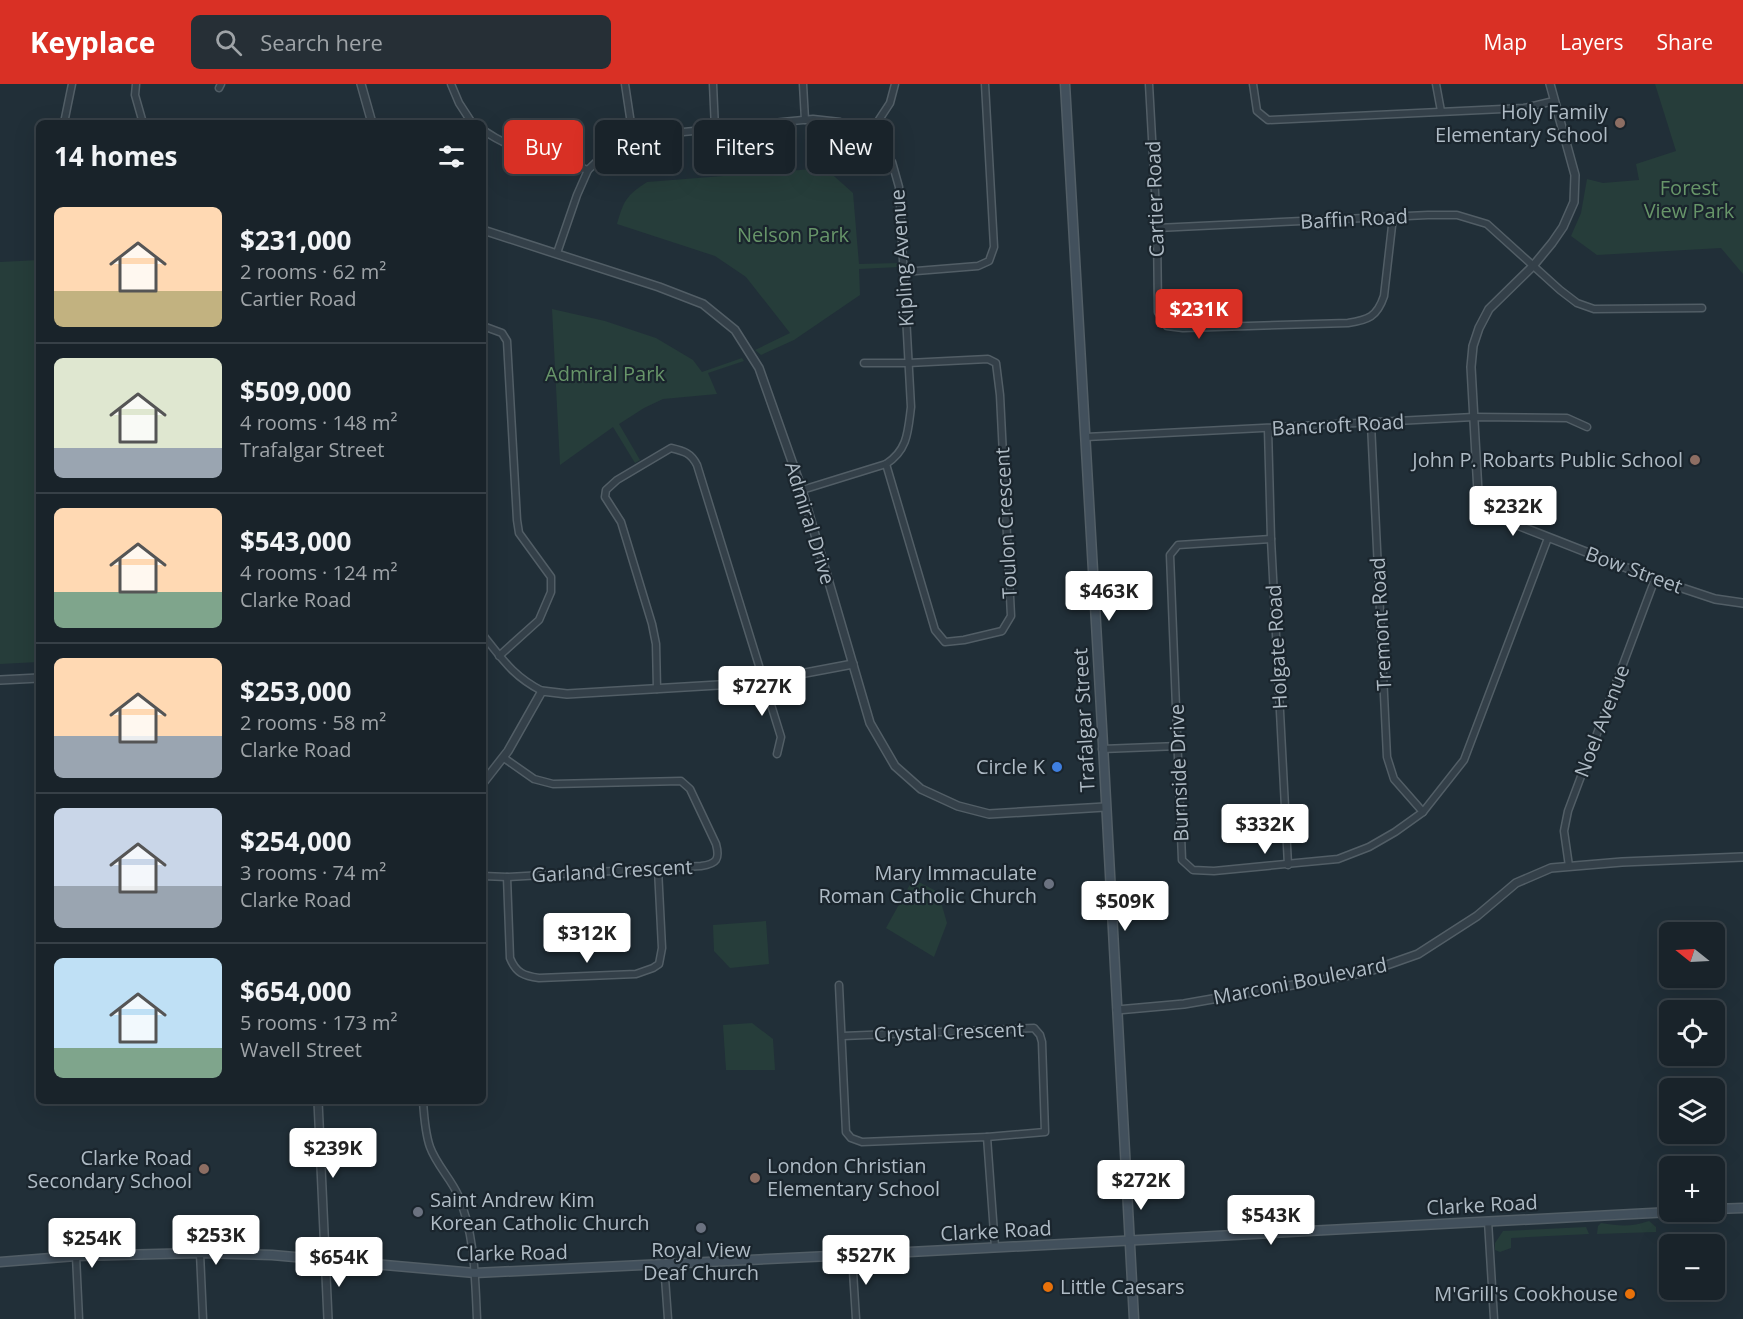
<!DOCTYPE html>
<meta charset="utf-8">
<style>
body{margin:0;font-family:"Open Sans",sans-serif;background:#262f36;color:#f1f3f6;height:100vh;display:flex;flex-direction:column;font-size:22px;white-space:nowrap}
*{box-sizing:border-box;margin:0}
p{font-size:20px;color:#9fa4a8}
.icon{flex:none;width:33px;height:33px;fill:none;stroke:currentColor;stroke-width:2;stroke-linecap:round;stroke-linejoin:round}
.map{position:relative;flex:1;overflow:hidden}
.panel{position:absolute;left:36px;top:36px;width:450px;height:984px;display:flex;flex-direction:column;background:#19232a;border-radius:9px;box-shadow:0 6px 24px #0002,0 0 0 2px #374047}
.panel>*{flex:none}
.banner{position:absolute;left:504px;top:36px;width:570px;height:54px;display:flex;gap:12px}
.needle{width:39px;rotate:288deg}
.buttons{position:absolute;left:1659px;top:838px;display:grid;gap:12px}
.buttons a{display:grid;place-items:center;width:66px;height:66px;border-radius:9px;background:#19232a;box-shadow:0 6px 24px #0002,0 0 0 2px #374047;font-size:30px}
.price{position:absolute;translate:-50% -51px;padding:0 14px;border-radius:6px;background:#fff;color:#222;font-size:20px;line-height:39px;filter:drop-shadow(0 2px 3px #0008)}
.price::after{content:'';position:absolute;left:50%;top:36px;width:18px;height:14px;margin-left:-9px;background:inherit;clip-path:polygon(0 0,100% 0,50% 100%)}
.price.on{background:#d93025;color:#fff}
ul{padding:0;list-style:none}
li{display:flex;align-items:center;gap:18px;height:150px;padding:0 18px}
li+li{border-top:2px solid #374047}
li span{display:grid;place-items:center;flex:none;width:168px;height:120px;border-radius:9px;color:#555}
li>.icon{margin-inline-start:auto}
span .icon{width:72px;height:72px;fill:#fffc;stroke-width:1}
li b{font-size:26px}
h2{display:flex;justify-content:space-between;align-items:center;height:72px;padding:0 18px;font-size:26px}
.tag{padding:0 21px;border-radius:9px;background:#19232a;box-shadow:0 6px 24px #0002,0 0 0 2px #374047;font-size:21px;line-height:54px}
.tag.on{background:#d93025;color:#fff}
header{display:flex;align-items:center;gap:36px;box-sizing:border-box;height:84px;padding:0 30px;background:#d93025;color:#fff}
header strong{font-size:28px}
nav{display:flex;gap:33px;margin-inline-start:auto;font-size:21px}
.search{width:420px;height:54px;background:#262f36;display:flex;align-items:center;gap:15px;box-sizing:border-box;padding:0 21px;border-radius:9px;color:#9fa4a8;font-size:22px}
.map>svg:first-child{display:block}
.green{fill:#263d3a}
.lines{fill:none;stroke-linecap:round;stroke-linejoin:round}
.minor-casing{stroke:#525e66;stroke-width:9}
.tertiary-casing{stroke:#525e66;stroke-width:10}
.secondary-casing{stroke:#525e66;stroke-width:11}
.minor{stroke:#344049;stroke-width:6}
.tertiary{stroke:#344049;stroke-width:7}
.secondary{stroke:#42505c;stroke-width:8}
.education-dot{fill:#8d6e63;stroke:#1a252d;stroke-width:2}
.shop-dot{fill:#3f7fe0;stroke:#1a252d;stroke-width:2}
.worship-dot{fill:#6b7280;stroke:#1a252d;stroke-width:2}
.food-dot{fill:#e8710a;stroke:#1a252d;stroke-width:2}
.labels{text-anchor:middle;stroke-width:4.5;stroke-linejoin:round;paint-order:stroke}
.poi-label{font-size:20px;fill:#afbbc5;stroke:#1a252d;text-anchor:end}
.park-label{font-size:20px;fill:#679569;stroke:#1a252d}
.street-label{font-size:20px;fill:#afbbc5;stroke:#1a252d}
</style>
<header>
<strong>Keyplace</strong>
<div class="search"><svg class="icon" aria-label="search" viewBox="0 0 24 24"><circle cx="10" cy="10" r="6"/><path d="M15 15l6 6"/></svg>Search here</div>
<nav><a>Map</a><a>Layers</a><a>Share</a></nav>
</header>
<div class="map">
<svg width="1743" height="1235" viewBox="0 0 1743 1235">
<rect width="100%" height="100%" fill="#212f38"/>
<!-- green -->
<g class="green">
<path d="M1655 0H1743V190L1721 164 1597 171 1571 152 1581 129 1587 95 1603 99 1639 96 1636 80 1676 67Z"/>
<path d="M825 84 853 109 859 180 899 179V183L859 185 860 211 794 256 761 271 755 266 790 249 746 193 715 172 617 140C624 116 626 112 647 98Z"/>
<path d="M39 176V578L0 580V178Z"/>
<path d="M552 225 605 237 656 254 693 276 702 288 742 274 744 277 708 289 717 310 663 315 644 324 619 340 640 376 635 379 613 343 560 381Z"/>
<path d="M913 795 938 808 947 839 934 873 886 844Z"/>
<path d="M766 837 769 880 730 884 714 867 713 841Z"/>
<path d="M752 939 773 955 775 986H726L723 941Z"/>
<path d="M1649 1137 1656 1143V1148L1597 1150 1598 1142 1601 1139C1620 1142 1631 1143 1649 1137Z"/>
<path d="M1586 1143 1589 1150 1511 1154V1164L1500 1168 1495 1166V1159L1503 1147Z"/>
</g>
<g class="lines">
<!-- minor casing -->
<g class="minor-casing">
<g id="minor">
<path d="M136 0 135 11 143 39"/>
<path d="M451 0 459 19 472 39"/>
<path d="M625 0 633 53"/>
<path d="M713 0 715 45"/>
<path d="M803 0 805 36"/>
<path d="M1149 0 1157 144 1158 228 1167 242 1183 244 1348 239C1368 236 1377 233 1384 212L1393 133"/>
<path d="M1253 0 1257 27 1268 36 1524 24 1554 17"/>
<path d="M1436 0 1441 27"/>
<path d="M219 4 221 0"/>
<path d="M64 39 72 0"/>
<path d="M483 46C514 68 552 75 588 86"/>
<path d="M869 51 890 19 895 0"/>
<path d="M1157 144 1428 131H1457L1487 140 1560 206 1577 219 1594 225 1702 224"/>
<path d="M557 169 577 111 588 86 612 63 633 53 813 35 840 38 875 54 892 78 899 103 911 323C908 347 908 366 886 380L802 406"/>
<path d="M904 188 978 182 989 177 994 163 985 0"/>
<path d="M483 242 502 249 507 257 517 436 519 449 551 493V508L539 536 499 572"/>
<path d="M864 279H908L988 275 996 279 1000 311 1011 532 1002 547 964 556 945 558 935 546 886 380"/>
<path d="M1371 340 1387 673 1394 695 1423 728"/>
<path d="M1268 345 1271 455 1288 781"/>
<path d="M1086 353 1474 333 1567 334 1587 343"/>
<path d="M1271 455 1178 461 1170 471 1182 776 1193 786 1214 787 1338 775 1369 763 1395 748 1423 728 1464 676 1548 454"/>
<path d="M483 551C503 576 513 592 542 607"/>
<path d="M657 605 656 560 652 540 621 438 605 413 606 406 617 396 671 364C684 367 691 369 697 381L781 653 777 670"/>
<path d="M1102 665 1179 662"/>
<path d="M1569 782 1564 747 1568 727 1655 495"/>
<path d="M483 792 507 793 701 782C717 780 720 775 716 760L690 705 681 697 553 700 534 695 504 674"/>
<path d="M507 793 510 874C516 889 524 892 539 894L636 890 653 884 659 880 662 864 658 785"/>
<path d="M839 901 846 1048 851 1054 862 1058 987 1053 995 1163"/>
<path d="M843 952 1034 944 1040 951 1042 958 1045 1048 987 1053"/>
<path d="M423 1017C424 1032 425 1049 430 1063 436 1080 451 1095 458 1111 475 1150 475 1193 477 1235"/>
<path d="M1488 1137 1494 1235"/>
<path d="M200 1169 203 1235"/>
<path d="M852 1171 856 1235"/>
<path d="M76 1172 79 1235"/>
<path d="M664 1180 668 1235"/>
</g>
</g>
<!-- tertiary casing -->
<g class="tertiary-casing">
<g id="tertiary">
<path d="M361 0 372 39"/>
<path d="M1550 0 1575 91 1574 118 1563 143 1552 159 1533 182 1489 225 1479 244 1473 262 1471 283 1479 426 1655 495 1715 515 1743 519"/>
<path d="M483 146 659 203 703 220 735 246 759 284 802 406 870 639 895 682 921 705 958 722 989 730 1105 723"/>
<path d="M0 596 39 594"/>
<path d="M483 699 508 667 542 607 567 610 752 599 853 580"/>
<path d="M1117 926 1184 920 1367 888 1418 870 1477 832 1516 799 1551 784 1622 778 1743 773"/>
<path d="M318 1017 328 1235"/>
</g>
</g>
<!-- secondary casing -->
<g class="secondary-casing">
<g id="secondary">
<path d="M1065 0C1090 412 1112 823 1134 1235"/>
<path d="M1714 1125 1743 1124"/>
<path d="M0 1178 76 1172 200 1169 272 1171 475 1189 852 1171 1671 1128"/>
</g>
</g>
<!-- minor -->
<use href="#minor" class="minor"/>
<!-- tertiary -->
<use href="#tertiary" class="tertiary"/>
<!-- secondary -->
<use href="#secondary" class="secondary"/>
</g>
<!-- markers -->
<g class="education-dot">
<circle cx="1620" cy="39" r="6"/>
<circle cx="1695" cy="376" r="6"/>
<circle cx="204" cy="1085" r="6"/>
<circle cx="755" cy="1094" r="6"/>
</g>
<circle class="shop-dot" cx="1057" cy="683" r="6"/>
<g class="worship-dot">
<circle cx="1049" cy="800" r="6"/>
<circle cx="418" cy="1128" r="6"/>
<circle cx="701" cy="1144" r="6"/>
</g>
<g class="food-dot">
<circle cx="1048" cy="1203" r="6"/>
<circle cx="1630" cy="1210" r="6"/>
</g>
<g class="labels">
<!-- poi labels -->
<g class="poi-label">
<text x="1608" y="35">Holy Family<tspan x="1608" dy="23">Elementary School</tspan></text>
<text x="1683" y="383">John P. Robarts Public School</text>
<text x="1045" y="690">Circle K</text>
<text x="1037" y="796">Mary Immaculate<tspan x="1037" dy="23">Roman Catholic Church</tspan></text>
<text x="192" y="1081">Clarke Road<tspan x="192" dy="23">Secondary School</tspan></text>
<text x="767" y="1089" text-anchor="start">London Christian<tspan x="767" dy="23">Elementary School</tspan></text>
<text x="430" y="1123" text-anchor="start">Saint Andrew Kim<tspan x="430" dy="23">Korean Catholic Church</tspan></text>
<text x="701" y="1173" text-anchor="middle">Royal View<tspan x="701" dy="23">Deaf Church</tspan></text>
<text x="1060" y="1210" text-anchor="start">Little Caesars</text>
<text x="1618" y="1217">M'Grill's Cookhouse</text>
</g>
<!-- park labels -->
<g class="park-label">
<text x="1689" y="111">Forest<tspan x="1689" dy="23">View Park</tspan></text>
<text x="793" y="158">Nelson Park</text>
<text x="605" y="297">Admiral Park</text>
</g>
<!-- street labels -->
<g class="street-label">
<text transform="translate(1155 115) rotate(-92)" y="7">Cartier Road</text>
<text transform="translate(1354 135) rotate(-3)" y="7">Baffin Road</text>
<text transform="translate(902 174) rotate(-94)" y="7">Kipling Avenue</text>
<text transform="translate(1338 341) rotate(-3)" y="7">Bancroft Road</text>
<text transform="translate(810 439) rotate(73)" y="7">Admiral Drive</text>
<text transform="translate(1006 439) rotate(-93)" y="7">Toulon Crescent</text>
<text transform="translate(1634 486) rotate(20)" y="7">Bow Street</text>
<text transform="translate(1381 540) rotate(-93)" y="7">Tremont Road</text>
<text transform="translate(1277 563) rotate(-93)" y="7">Holgate Road</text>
<text transform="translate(1084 636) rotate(-93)" y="7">Trafalgar Street</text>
<text transform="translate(1602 637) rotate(-69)" y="7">Noel Avenue</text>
<text transform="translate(1179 689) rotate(-92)" y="7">Burnside Drive</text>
<text transform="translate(612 787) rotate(-3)" y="7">Garland Crescent</text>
<text transform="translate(1300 897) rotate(-11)" y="7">Marconi Boulevard</text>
<text transform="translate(949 948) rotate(-2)" y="7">Crystal Crescent</text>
<text transform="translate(1482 1121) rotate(-3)" y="7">Clarke Road</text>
<text transform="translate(996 1147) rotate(-3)" y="7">Clarke Road</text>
<text transform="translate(512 1169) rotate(-1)" y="7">Clarke Road</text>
</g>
</g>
</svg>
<div class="buttons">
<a><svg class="needle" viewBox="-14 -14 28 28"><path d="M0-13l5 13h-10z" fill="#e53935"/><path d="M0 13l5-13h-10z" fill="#9fa4a8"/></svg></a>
<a><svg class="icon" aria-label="locate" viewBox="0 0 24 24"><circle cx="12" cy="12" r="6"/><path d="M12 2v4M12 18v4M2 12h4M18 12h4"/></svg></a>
<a><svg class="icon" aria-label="layers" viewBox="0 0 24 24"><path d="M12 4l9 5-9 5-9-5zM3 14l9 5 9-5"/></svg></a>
<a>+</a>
<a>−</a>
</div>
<b class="price on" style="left:1199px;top:256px">$231K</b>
<b class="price" style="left:1513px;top:453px">$232K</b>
<b class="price" style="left:1109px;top:538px">$463K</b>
<b class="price" style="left:762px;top:633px">$727K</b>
<b class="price" style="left:1265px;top:771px">$332K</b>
<b class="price" style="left:1125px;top:848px">$509K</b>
<b class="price" style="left:587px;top:880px">$312K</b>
<b class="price" style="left:333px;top:1095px">$239K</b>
<b class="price" style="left:1141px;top:1127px">$272K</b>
<b class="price" style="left:1271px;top:1162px">$543K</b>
<b class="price" style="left:216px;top:1182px">$253K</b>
<b class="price" style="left:92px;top:1185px">$254K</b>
<b class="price" style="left:866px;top:1202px">$527K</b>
<b class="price" style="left:339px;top:1204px">$654K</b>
<div class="banner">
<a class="tag on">Buy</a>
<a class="tag">Rent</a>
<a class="tag">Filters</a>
<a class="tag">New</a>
</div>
<section class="panel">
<h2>14 homes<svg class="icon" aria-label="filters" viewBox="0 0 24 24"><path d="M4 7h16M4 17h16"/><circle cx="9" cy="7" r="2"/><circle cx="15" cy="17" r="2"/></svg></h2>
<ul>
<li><span style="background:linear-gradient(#ffd9b3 70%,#c2b280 0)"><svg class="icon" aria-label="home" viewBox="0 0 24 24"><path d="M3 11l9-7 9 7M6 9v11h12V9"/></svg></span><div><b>$231,000</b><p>2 rooms · 62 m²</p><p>Cartier Road</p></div></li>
<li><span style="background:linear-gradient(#dfe7d0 75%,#9aa5b1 0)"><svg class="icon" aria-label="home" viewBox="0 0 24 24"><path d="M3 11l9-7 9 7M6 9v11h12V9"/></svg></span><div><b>$509,000</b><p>4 rooms · 148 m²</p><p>Trafalgar Street</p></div></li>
<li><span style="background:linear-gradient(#ffd9b3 70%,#7fa58c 0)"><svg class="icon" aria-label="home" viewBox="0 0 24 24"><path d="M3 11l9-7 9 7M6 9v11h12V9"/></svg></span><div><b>$543,000</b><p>4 rooms · 124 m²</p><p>Clarke Road</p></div></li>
<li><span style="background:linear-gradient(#ffd9b3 65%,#9aa5b1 0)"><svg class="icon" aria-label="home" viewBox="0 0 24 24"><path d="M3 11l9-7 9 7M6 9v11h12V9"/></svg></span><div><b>$253,000</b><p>2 rooms · 58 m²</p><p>Clarke Road</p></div></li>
<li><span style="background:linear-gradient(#c9d6e8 65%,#9aa5b1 0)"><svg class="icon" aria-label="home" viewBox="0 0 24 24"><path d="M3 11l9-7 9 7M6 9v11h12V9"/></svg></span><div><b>$254,000</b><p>3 rooms · 74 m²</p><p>Clarke Road</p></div></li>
<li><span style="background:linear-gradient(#bfe0f5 75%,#7fa58c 0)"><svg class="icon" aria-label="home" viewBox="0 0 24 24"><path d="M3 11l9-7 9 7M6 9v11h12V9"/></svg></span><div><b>$654,000</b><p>5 rooms · 173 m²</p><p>Wavell Street</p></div></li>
</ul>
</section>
</div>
